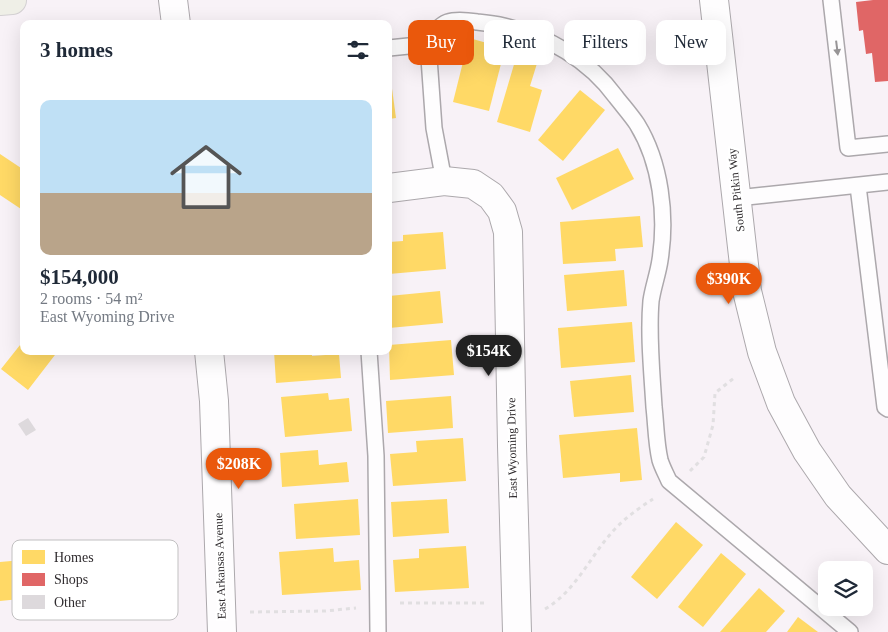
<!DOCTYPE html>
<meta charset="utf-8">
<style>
body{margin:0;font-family:Georgia,serif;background:#f6f6f7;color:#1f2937;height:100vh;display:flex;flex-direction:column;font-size:19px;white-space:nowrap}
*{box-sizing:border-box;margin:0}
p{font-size:16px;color:#747a83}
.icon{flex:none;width:28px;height:28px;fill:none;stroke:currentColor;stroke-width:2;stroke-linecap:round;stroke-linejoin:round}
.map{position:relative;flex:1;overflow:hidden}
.side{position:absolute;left:20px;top:20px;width:372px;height:335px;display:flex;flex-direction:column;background:#fff;border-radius:10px;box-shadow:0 5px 20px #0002}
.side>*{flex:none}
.hud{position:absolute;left:408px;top:20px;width:405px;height:45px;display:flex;gap:10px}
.tools{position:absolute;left:818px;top:561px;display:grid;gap:10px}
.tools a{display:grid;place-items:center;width:55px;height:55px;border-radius:10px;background:#fff;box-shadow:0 5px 20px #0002;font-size:25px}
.price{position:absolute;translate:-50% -42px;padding:0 11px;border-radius:18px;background:#ea580c;color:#fff;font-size:16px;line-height:32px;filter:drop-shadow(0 1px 2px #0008)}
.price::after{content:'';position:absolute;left:50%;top:30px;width:15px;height:11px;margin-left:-8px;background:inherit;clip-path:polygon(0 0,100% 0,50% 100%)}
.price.on{background:#222;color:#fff}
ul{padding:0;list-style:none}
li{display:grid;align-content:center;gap:10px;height:265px;padding:0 20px}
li+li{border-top:1px solid #e0e1e3}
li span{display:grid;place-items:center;height:155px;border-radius:10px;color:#555}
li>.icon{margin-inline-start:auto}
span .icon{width:90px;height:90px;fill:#fffc;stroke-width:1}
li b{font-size:21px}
h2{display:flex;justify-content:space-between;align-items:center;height:60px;padding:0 20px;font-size:21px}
.tag{padding:0 18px;border-radius:10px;background:#fff;box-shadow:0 5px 20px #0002;font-size:18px;line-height:45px}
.tag.on{background:#ea580c;color:#fff}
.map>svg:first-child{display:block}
.homes{fill:#ffd966}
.shops{fill:#e06666}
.building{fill:#ddd9dc}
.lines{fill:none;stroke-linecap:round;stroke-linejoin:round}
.service-casing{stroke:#aca8ac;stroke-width:18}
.minor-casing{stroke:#aca8ac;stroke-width:30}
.primary-casing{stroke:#d3d0d2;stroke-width:30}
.path{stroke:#e1dfe1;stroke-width:3;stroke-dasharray:4 4;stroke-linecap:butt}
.service{stroke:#fefdfe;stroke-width:15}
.minor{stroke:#fefdfe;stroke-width:28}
.primary{stroke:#efefe7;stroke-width:28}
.oneway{fill:#979496}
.labels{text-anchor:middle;stroke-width:5;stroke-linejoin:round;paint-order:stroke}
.street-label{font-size:12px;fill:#302c2f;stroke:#fff}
.key{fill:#fff;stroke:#c1c0c1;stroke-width:1}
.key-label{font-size:14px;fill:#302c2f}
</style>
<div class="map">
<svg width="888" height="632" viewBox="0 0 888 632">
<rect width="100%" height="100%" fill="#f8f2f7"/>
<!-- homes -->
<g class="homes">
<path d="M469 38 505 48 489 111 453 102Z"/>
<path d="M518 51 539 57 530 86 542 90 530 132 497 122Z"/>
<path d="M389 81H391L396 118 389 119Z"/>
<path d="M580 90 605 110 563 161 538 140Z"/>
<path d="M618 148 634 179 572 210 556 178Z"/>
<path d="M0 154 24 170V205L21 209 0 195Z"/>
<path d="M640 216 643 247 615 249 616 261 563 264 560 222Z"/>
<path d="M443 232 446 269 389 274V242L403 241V235Z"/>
<path d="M624 270 627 306 567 311 564 275Z"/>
<path d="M440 291 443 323 389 328V296Z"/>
<path d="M632 322 635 362 561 368 558 328Z"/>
<path d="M24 340V351H58L28 390 1 369Z"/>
<path d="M451 340 454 375 390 380 389 345Z"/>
<path d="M274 351H312V356L339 354 341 378 276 383Z"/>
<path d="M631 375 634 412 574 417 570 381Z"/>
<path d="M328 393 329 400 349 398 352 431 285 437 281 397Z"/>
<path d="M451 396 453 428 388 433 386 401Z"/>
<path d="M637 428 642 480 620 482V473L563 478 559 435Z"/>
<path d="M463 438 466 481 393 486 390 454 417 452 416 441Z"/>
<path d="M318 450 319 465 347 462 349 482 282 487 280 453Z"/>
<path d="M358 499 360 535 296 539 294 504Z"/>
<path d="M447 499 449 533 393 537 391 502Z"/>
<path d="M676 522 703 545 657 599 631 577Z"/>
<path d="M466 546 469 588 395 592 393 560 419 558V549Z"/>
<path d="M333 548 334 562 359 560 361 590 282 595 279 552Z"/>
<path d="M721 553 746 574 703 627 678 607Z"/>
<path d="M56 557 60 595 0 601V562Z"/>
<path d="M759 588 785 611 766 632H720Z"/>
<path d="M798 617 818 632H787Z"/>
</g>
<!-- shops -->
<path class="shops" d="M873 0H888V81L875 82 872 53 866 54 863 30 859 31 856 2Z"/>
<!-- building -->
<path class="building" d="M28 418 36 430 26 436 18 424Z"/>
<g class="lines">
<!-- service casing -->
<g class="service-casing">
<g id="service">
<path d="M831 0 848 148 888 144"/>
<path d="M428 44C440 19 452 18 477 22 486 23 495 24 504 26 548 36 589 60 616 97 623 106 631 115 637 124 661 163 667 216 660 260 658 274 653 287 651 301 648 335 652 373 654 407 656 424 656 443 660 460 662 467 666 474 669 481L850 632"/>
<path d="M389 48 428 44 434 128 444 181"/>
<path d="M858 186 885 407 888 409"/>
<path d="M737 198 888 182"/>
<path d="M369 351 376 456 378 632"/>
</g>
</g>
<!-- minor casing -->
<g class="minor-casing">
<g id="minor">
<path d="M173 0 176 24"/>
<path d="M714 0 747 291 762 352 781 403 807 451 838 496 888 550"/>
<path d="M389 188 444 181 473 184 491 196 502 211 508 232 512 446 517 632"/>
<path d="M209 351 214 401 222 632"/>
</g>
</g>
<!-- primary casing -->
<g class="primary-casing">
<path id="primary" d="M0 1 12 0"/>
</g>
<!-- path -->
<g class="path">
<path d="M690 471 704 457 713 425 715 393 734 378"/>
<path d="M400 603H488"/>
<path d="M545 609C576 591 590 556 614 530 625 518 639 508 653 499"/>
<path d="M250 612 325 611 356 608"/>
</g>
<!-- service -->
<use href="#service" class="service"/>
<!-- minor -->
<use href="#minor" class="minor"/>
<!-- primary -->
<use href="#primary" class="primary"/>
</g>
<!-- one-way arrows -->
<defs><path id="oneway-solid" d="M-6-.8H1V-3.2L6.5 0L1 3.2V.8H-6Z" transform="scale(1.25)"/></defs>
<use class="oneway" href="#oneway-solid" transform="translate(837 48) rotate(83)"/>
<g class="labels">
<!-- street labels -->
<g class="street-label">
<text transform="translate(736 190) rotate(-96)" y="4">South Pitkin Way</text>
<text transform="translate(512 448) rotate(-91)" y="4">East Wyoming Drive</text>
<text transform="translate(220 566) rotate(-92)" y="4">East Arkansas Avenue</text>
</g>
</g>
<!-- legend -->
<rect x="12" y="540" width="166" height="80" rx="8" class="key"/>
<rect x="22" y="550" width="23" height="14" fill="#ffd966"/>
<rect x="22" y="573" width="23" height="13" fill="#e06666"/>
<rect x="22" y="595" width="23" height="14" fill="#ddd9dc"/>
<g class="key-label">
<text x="54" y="562">Homes</text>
<text x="54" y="584">Shops</text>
<text x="54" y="607">Other</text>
</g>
</svg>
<div class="tools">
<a><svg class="icon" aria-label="layers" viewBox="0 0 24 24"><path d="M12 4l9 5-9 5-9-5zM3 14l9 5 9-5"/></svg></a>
</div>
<b class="price" style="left:729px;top:305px">$390K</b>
<b class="price on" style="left:489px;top:377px">$154K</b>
<b class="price" style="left:239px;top:490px">$208K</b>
<div class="hud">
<a class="tag on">Buy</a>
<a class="tag">Rent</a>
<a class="tag">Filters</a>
<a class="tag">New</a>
</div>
<section class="side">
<h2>3 homes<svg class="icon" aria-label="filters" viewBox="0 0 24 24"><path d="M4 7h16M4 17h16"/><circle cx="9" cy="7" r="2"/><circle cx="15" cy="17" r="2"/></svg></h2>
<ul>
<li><span style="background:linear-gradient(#bfe0f5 60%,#b9a48a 0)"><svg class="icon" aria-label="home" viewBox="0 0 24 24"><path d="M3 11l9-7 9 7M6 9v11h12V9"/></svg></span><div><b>$154,000</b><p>2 rooms · 54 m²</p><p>East Wyoming Drive</p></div></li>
</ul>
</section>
</div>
